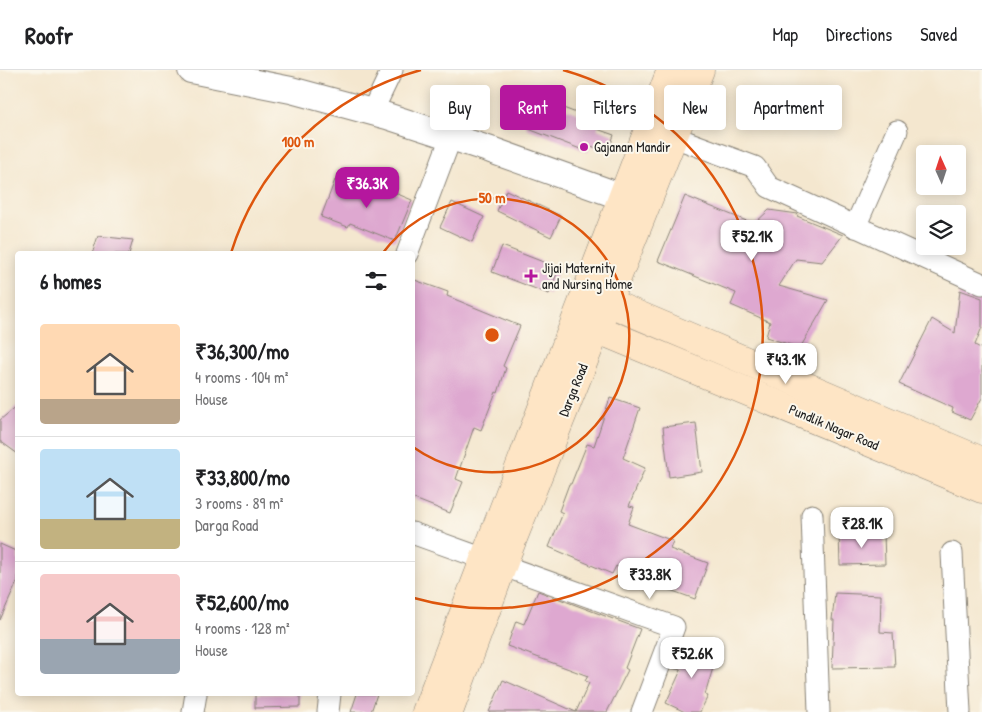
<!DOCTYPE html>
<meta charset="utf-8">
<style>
body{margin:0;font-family:"Patrick Hand",sans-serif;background:#f6f6f6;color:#202124;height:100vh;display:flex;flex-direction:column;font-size:19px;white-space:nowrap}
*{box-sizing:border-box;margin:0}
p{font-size:16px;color:#757577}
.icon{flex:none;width:28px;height:28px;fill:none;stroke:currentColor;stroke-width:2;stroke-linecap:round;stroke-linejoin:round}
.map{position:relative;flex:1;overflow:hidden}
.side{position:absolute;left:15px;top:181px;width:400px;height:445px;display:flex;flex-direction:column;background:#fff;border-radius:5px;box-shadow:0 2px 12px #0003}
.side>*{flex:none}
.banner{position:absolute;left:430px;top:15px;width:475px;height:45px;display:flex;gap:10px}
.needle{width:32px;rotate:357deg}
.buttons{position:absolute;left:916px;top:75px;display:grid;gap:10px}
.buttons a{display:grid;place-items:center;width:50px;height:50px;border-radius:5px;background:#fff;box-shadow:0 2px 12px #0003;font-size:25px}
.price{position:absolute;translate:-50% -42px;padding:0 11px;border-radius:10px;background:#fff;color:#222;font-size:16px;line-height:32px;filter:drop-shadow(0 1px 2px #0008)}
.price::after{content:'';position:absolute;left:50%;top:30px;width:15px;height:11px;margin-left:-8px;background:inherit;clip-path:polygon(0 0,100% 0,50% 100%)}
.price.current{background:#b5179e;color:#fff}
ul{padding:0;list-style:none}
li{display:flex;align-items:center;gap:15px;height:125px;padding:0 25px}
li+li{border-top:1px solid #e0e0e0}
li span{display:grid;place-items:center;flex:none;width:140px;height:100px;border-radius:5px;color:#555}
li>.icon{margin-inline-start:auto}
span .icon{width:60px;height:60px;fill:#fffc;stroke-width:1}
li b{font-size:21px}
h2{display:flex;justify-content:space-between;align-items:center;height:60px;padding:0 25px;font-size:21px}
.pill{padding:0 18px;border-radius:5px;background:#fff;box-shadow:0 2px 12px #0003;font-size:18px;line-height:45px}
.pill.current{background:#b5179e;color:#fff}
header{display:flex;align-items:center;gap:30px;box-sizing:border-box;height:70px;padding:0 25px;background:#fff;border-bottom:1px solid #e0e0e0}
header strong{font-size:24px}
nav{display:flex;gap:28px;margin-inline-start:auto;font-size:18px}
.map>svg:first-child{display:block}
.building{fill:#dea8d0}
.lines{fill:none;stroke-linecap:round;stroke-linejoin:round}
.minor-casing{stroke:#888276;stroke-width:23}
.tertiary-casing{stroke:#888276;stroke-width:28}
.secondary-casing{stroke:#888276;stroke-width:29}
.minor{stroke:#fff;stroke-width:21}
.tertiary{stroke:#fff;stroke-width:26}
.secondary{stroke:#fee5c5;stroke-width:28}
.ring{fill:none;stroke:#de560d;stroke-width:2.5}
.poi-dot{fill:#b5179e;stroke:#fbf7ec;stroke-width:2}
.labels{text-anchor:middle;stroke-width:4;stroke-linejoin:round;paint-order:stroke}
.poi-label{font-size:14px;fill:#1c1c1c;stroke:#fbf7ec;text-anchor:start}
.street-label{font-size:14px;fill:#1c1c1c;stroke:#fbf7ec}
.centre{fill:#de560d;stroke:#fbf7ec;stroke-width:2.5}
.ring-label{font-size:15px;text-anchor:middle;font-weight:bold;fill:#de560d;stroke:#fbf7ec;stroke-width:4;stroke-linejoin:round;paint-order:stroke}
</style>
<header>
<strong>Roofr</strong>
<nav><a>Map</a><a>Directions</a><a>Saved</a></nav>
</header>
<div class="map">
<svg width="982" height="642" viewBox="0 0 982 642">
<rect width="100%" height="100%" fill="#fbf7ec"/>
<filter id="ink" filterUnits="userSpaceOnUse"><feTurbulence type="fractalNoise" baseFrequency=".02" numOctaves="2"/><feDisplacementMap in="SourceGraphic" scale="10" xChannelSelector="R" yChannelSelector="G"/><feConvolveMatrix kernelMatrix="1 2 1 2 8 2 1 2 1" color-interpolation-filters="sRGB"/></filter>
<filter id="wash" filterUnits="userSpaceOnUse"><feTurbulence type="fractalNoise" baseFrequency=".0096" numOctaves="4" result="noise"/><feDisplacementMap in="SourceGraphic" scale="20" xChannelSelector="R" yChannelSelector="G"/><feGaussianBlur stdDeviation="1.12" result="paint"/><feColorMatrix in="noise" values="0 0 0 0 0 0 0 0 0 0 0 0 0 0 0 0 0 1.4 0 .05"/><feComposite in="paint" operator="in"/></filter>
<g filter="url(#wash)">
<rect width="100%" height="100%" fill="#f4e7cf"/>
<g id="blocks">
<!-- building -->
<g class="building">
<path d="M537 28 600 52 597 59 614 65 608 82 591 76 588 82 526 58Z"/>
<path d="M335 110 373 124 376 115 412 130 395 171 350 153 348 157 321 147Z"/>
<path d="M506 120 561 146 551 167 497 141Z"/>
<path d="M685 126 754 154 769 140 798 144 797 146 843 165 822 192 796 189 779 216 828 230 800 278 766 267 770 252 731 235 736 223 658 191Z"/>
<path d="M452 132 484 147 472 172 440 157Z"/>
<path d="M98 166 133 170 129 184H92Z"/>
<path d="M502 176 559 198 549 224 492 202Z"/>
<path d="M412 209 448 222 447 226 520 256 503 296 506 298 498 323 496 322 481 360 474 357 456 409 463 412 450 443 412 428Z"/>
<path d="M960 220 982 228V257L975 275 982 279V328L970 350 952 342 953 338 899 314 932 249 955 263Z"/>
<path d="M610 328 640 338 623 388 645 398 629 436 634 437 628 454 673 471 670 479 708 493 695 529 656 515 653 522 640 517 644 507 616 496 612 504 549 477 563 443 559 441 569 414H571L587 374 594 376Z"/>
<path d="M18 335V384L0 371V350Z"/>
<path d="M696 353 702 402 669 407 663 357Z"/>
<path d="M884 463 885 494 840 495 839 464Z"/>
<path d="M0 474 18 482V510L0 550Z"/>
<path d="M538 521 640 559 625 598 628 600 607 642H489L503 610 576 642 589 613 585 611 588 606 507 576 516 551 524 554Z"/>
<path d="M835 523 881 525 880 562 893 563 895 597 832 598 834 550H832Z"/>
<path d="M681 574 717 584 705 625 708 626 700 642H685L666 633 681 600 672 598Z"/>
<path d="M255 624H300V637L255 638Z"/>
<path d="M357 624H377L371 642H351Z"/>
</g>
</g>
</g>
<g filter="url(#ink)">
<use href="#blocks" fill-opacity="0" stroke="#888276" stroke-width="1"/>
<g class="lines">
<!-- minor casing -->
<g class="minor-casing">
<g id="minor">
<path d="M372 42 392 0"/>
<path d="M674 67 755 97 769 117 982 214"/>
<path d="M855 157 897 61"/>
<path d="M407 184 451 67"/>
<path d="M812 445 819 642"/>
<path d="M412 463 674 557 642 642"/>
<path d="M952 483 960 642"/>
<path d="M193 642 196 624"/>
<path d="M328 642 330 624"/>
</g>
</g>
<!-- tertiary casing -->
<g class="tertiary-casing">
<path id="tertiary" d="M191 0 291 20 387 46 491 80 642 134"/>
</g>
<!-- secondary casing -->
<g class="secondary-casing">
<g id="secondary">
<path d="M591 225 982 391"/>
<path d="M582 253 982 419"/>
<path d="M426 642C508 428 588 213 671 0"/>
<path d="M449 642 506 486 700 0"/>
</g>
</g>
<!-- minor -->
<use href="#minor" class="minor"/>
<!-- tertiary -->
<use href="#tertiary" class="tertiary"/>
<!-- secondary -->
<use href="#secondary" class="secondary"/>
</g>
</g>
<!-- distance rings -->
<g class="ring">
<path d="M382 184A137 137 0 1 1 413 377"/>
<path d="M231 183A274 274 0 0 1 421 0M563 0A274 274 0 1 1 414 528"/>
</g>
<!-- markers -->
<g class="poi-dot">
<circle cx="584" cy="77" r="5"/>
<path d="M528.5 198.5h5v5h5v5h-5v5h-5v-5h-5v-5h5z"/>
</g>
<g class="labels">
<!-- poi labels -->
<g class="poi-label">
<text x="594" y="82">Gajanan Mandir</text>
<text x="542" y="203">Jijai Maternity<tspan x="542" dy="16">and Nursing Home</tspan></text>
</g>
<!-- street labels -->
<g class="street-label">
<text transform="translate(573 320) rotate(-68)" y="5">Darga Road</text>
<text transform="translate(834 357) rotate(23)" y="5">Pundlik Nagar Road</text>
</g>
</g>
<circle cx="492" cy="265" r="8" class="centre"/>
<g class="ring-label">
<text x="298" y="77">100 m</text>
<text x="492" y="133">50 m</text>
</g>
</svg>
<div class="buttons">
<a><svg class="needle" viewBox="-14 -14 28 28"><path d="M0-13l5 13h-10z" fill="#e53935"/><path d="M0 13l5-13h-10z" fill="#757577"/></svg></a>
<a><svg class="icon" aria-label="layers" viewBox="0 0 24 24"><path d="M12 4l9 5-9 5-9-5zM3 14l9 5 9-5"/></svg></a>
</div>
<b class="price current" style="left:367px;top:139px">₹36.3K</b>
<b class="price" style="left:752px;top:192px">₹52.1K</b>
<b class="price" style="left:786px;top:315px">₹43.1K</b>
<b class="price" style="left:862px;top:479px">₹28.1K</b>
<b class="price" style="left:650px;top:530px">₹33.8K</b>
<b class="price" style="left:692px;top:609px">₹52.6K</b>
<div class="banner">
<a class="pill">Buy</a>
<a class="pill current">Rent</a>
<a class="pill">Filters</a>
<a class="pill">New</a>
<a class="pill">Apartment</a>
</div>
<section class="side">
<h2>6 homes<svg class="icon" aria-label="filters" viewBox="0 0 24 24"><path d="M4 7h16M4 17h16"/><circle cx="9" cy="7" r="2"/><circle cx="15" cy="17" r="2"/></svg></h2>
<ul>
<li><span style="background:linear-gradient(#ffd9b3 75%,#b9a48a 0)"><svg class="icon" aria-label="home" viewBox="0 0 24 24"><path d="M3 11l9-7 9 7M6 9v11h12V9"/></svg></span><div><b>₹36,300/mo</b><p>4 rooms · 104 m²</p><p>House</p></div></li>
<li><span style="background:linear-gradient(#bfe0f5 70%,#c2b280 0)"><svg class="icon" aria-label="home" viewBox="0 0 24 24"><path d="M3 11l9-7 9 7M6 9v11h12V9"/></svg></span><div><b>₹33,800/mo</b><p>3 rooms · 89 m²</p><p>Darga Road</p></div></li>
<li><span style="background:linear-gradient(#f6c9c9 65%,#9aa5b1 0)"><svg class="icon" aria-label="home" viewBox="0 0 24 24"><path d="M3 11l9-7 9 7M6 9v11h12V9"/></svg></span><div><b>₹52,600/mo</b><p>4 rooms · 128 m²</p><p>House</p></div></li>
</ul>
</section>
</div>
